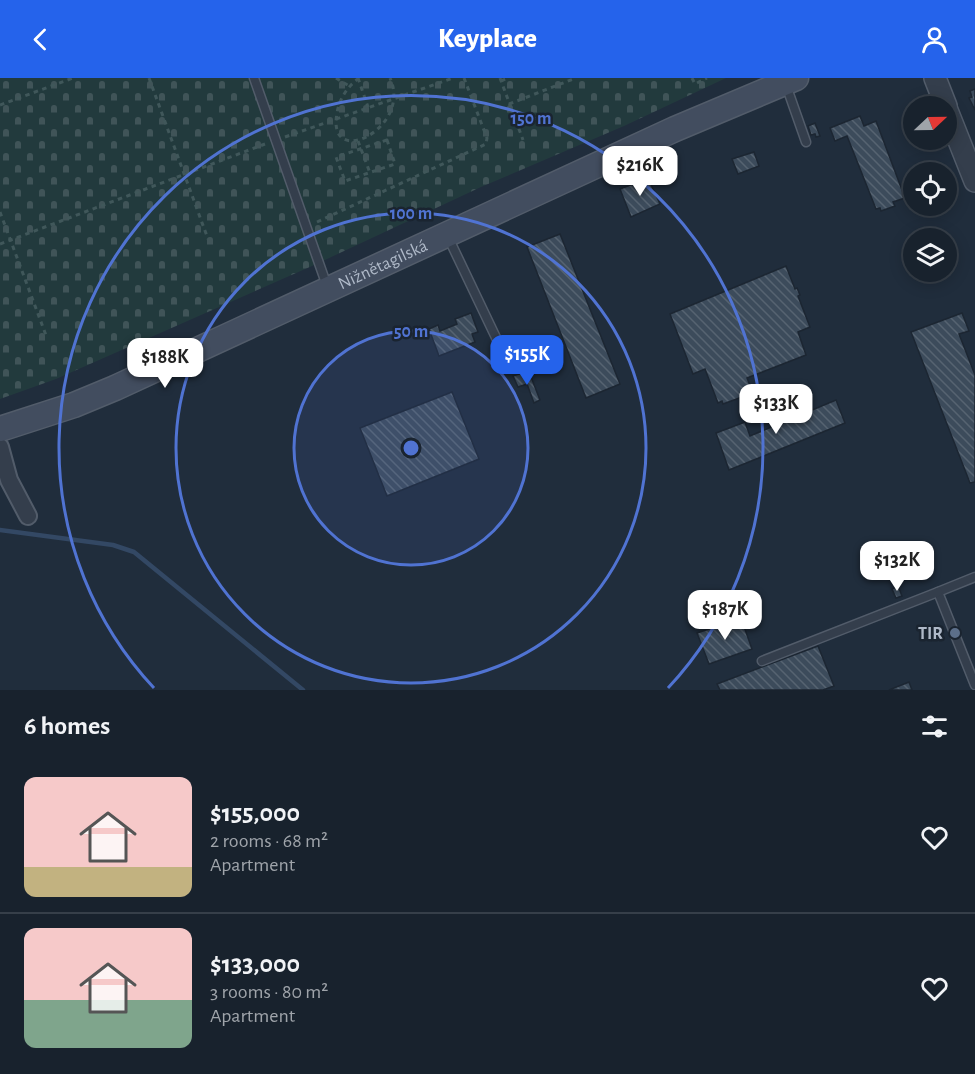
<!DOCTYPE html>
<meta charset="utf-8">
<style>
body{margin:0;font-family:"Alegreya Sans",sans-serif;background:#252f39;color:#f1f3f6;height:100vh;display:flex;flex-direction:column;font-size:22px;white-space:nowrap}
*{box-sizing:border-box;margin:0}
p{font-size:20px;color:#9fa4aa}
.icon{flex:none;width:33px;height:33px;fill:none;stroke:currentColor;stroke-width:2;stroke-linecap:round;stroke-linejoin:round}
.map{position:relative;height:612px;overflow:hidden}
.drawer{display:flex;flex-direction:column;background:#18222d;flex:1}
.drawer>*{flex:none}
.needle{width:39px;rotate:68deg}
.fabs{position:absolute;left:903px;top:18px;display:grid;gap:12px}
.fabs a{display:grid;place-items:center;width:54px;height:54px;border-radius:50%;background:#18222d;box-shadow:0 3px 15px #0003,0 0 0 2px #363f49;font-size:30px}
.price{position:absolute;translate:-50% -51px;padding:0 14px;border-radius:12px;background:#fff;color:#222;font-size:20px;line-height:39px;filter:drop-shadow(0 2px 3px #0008)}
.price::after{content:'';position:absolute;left:50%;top:36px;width:18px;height:14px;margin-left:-9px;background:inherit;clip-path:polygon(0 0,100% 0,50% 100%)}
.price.on{background:#2563eb;color:#fff}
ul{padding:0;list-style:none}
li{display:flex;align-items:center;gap:18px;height:150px;padding:0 24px}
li+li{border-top:2px solid #363f49}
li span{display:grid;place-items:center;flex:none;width:168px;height:120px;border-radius:12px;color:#555}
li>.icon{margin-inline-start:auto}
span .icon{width:72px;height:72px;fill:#fffc;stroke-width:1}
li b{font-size:26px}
h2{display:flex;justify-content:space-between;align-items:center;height:72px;padding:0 24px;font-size:26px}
header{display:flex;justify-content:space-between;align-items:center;height:78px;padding:0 24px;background:#2563eb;color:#fff;font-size:27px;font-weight:800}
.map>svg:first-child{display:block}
.cemetery{fill:url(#cemetery-stones)}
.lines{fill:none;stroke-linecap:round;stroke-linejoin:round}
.stream{stroke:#334864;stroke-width:4.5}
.building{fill:url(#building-back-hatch);stroke:#1c2632;stroke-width:1.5}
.service-casing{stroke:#525c6a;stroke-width:11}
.minor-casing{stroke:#525c6a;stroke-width:20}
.tertiary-casing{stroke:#525c6a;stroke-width:24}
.secondary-casing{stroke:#525c6a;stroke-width:27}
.path{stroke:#40575a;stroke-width:3;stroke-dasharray:4.5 4.5;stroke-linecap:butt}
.service{stroke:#343e4c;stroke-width:8}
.minor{stroke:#343e4c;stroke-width:16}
.tertiary{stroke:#343e4c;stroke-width:21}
.secondary{stroke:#424d5f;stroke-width:24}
.ring{fill:none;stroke:#5073d2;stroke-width:3}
.service-dot{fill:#5c6f8a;stroke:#1a2430;stroke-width:2}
.labels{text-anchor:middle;stroke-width:5;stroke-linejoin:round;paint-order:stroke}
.street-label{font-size:18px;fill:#afb9c8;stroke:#1a2430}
.poi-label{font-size:18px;font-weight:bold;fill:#afb9c8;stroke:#1a2430;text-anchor:end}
.centre{fill:#5073d2;stroke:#1a2430;stroke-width:3}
.ring-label{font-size:18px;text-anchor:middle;font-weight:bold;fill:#5073d2;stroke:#1a2430;stroke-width:5;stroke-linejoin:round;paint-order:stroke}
</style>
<header><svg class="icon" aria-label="back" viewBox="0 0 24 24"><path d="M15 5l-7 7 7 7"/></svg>Keyplace<svg class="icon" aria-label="person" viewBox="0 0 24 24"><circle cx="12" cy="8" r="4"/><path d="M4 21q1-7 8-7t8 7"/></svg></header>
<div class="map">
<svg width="975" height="612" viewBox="0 0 975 612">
<defs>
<pattern id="cemetery-stones" width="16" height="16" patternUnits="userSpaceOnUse" patternTransform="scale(1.5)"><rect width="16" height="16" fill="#223a3d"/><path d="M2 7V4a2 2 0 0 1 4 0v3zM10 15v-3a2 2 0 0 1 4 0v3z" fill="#405458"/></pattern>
<pattern id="building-back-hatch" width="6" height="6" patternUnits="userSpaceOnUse" patternTransform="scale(1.5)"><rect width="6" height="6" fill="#3c4b5b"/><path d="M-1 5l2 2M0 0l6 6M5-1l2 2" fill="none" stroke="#566371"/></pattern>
</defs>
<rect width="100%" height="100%" fill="#202d3c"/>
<!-- cemetery -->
<path class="cemetery" d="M0 0H726L624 48 481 109 312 188 56 301 0 321Z"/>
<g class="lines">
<!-- stream -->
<path class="stream" d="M0 452 113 467 134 474 303 612"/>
</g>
<!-- building -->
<g class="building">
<path d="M975 11V32L969 20 972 19 970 13Z"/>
<path d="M860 38 864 48 876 43 905 120 893 124 895 128 881 133 880 130 876 131 847 58 835 63 830 50Z"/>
<path d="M815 45 820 58 816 59 815 56 811 57 808 48Z"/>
<path d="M754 74 759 88 738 96 732 81Z"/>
<path d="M648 100 660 126 631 139 620 111Z"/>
<path d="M560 156 620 306 586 320 527 169Z"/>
<path d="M786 188 795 211 797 210 800 217 798 218 810 249 798 254 806 277 747 300 753 315 723 326 722 323 718 325 705 291 693 296 670 236Z"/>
<path d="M471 235 478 254 472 256 475 264 439 278 429 251 438 247 440 253 457 246 455 241Z"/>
<path d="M962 235 969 253 959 256 975 297V404L970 405 911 254Z"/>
<path d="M522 295 525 301 531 299 540 322 534 325 527 306 518 309 513 298Z"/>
<path d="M452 314 479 381 387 418 360 350Z"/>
<path d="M836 322 845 345 729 392 716 355 745 344 750 358Z"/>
<path d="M898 508 902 518 896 520 892 511Z"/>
<path d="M741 540 752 571 709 586 697 555Z"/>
<path d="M818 568 834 608 823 612H720L717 606Z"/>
<path d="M909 604 912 612H889Z"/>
</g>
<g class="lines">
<!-- service casing -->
<g class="service-casing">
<g id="service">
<path d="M254 0 327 208"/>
<path d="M786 7 806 64"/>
<path d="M448 159 500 268"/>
<path d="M975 499 938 514 975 607"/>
<path d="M762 583 938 514"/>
</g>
</g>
<!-- minor casing -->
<g class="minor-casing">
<path id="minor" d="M0 369 9 402 28 438"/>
</g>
<!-- tertiary casing -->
<g class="tertiary-casing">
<g id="tertiary">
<path d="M935 0 946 28"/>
<path d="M946 30 975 103"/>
</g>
</g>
<!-- secondary casing -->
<g class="secondary-casing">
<g id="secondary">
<path id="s1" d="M0 351 74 327 115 310 675 51 796 0"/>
</g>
</g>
<!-- path -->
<g class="path">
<path d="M149 0 208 161"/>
<path d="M336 0 349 8"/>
<path d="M358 0 368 29"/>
<path d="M359 0C348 8 339 21 337 35 326 93 413 50 390 0"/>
<path d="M500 0 523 62"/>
<path d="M692 0 695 6 707 0"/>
<path d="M501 3 508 0"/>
<path d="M509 26 576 0"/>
<path d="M0 27 73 0"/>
<path d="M285 59 453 0"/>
<path d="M387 62 395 86 345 103 336 79Z"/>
<path d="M358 63 370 95"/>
<path d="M0 134 47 260"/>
<path d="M317 144 486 66 487 60 464 0"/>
<path d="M0 166 265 66"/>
</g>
<!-- service -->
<use href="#service" class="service"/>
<!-- minor -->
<use href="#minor" class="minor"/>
<!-- tertiary -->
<use href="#tertiary" class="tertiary"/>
<!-- secondary -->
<use href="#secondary" class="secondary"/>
</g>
<!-- distance rings -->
<circle cx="411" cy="370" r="117" fill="#5073d2" fill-opacity=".12"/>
<g class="ring">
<circle cx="411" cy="370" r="117"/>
<circle cx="411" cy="370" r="235"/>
<path d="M154 610A352 352 0 1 1 668 610"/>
</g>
<!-- markers -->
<circle class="service-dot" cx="955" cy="555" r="6"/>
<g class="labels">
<!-- street labels -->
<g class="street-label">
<text dy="6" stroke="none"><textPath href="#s1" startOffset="417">Nižnětagilská</textPath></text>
</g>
<!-- poi labels -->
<g class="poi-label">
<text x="943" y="561">TIR</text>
</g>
</g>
<circle cx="411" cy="370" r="9" class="centre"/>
<g class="ring-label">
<text x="531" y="46">150 m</text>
<text x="411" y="141">100 m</text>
<text x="411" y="259">50 m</text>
</g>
</svg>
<div class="fabs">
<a><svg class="needle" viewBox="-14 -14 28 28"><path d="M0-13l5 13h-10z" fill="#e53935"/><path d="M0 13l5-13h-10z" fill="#9fa4aa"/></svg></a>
<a><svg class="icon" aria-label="locate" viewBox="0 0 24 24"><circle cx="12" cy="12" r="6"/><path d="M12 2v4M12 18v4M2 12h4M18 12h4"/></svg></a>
<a><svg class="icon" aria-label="layers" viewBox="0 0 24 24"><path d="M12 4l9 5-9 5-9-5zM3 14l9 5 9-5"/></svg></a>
</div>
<b class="price" style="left:640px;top:119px">$216K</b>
<b class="price on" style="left:527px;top:308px">$155K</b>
<b class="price" style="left:165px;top:311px">$188K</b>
<b class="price" style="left:776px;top:357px">$133K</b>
<b class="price" style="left:897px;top:514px">$132K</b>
<b class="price" style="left:725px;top:563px">$187K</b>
</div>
<section class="drawer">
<h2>6 homes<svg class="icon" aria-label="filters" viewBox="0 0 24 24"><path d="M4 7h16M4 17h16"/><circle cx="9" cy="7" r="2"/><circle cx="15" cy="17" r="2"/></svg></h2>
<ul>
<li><span style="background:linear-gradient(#f6c9c9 75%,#c2b280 0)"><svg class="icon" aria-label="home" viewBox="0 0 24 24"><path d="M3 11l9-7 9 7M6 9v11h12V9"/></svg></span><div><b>$155,000</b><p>2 rooms · 68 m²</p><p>Apartment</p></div><svg class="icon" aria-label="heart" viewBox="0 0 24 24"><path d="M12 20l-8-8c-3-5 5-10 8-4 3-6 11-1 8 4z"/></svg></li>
<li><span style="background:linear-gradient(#f6c9c9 60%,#7fa58c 0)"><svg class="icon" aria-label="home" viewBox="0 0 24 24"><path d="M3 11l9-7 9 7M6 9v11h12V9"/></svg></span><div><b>$133,000</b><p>3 rooms · 80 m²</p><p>Apartment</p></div><svg class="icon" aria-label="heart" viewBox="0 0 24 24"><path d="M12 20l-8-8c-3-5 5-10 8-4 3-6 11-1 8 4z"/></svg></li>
</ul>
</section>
